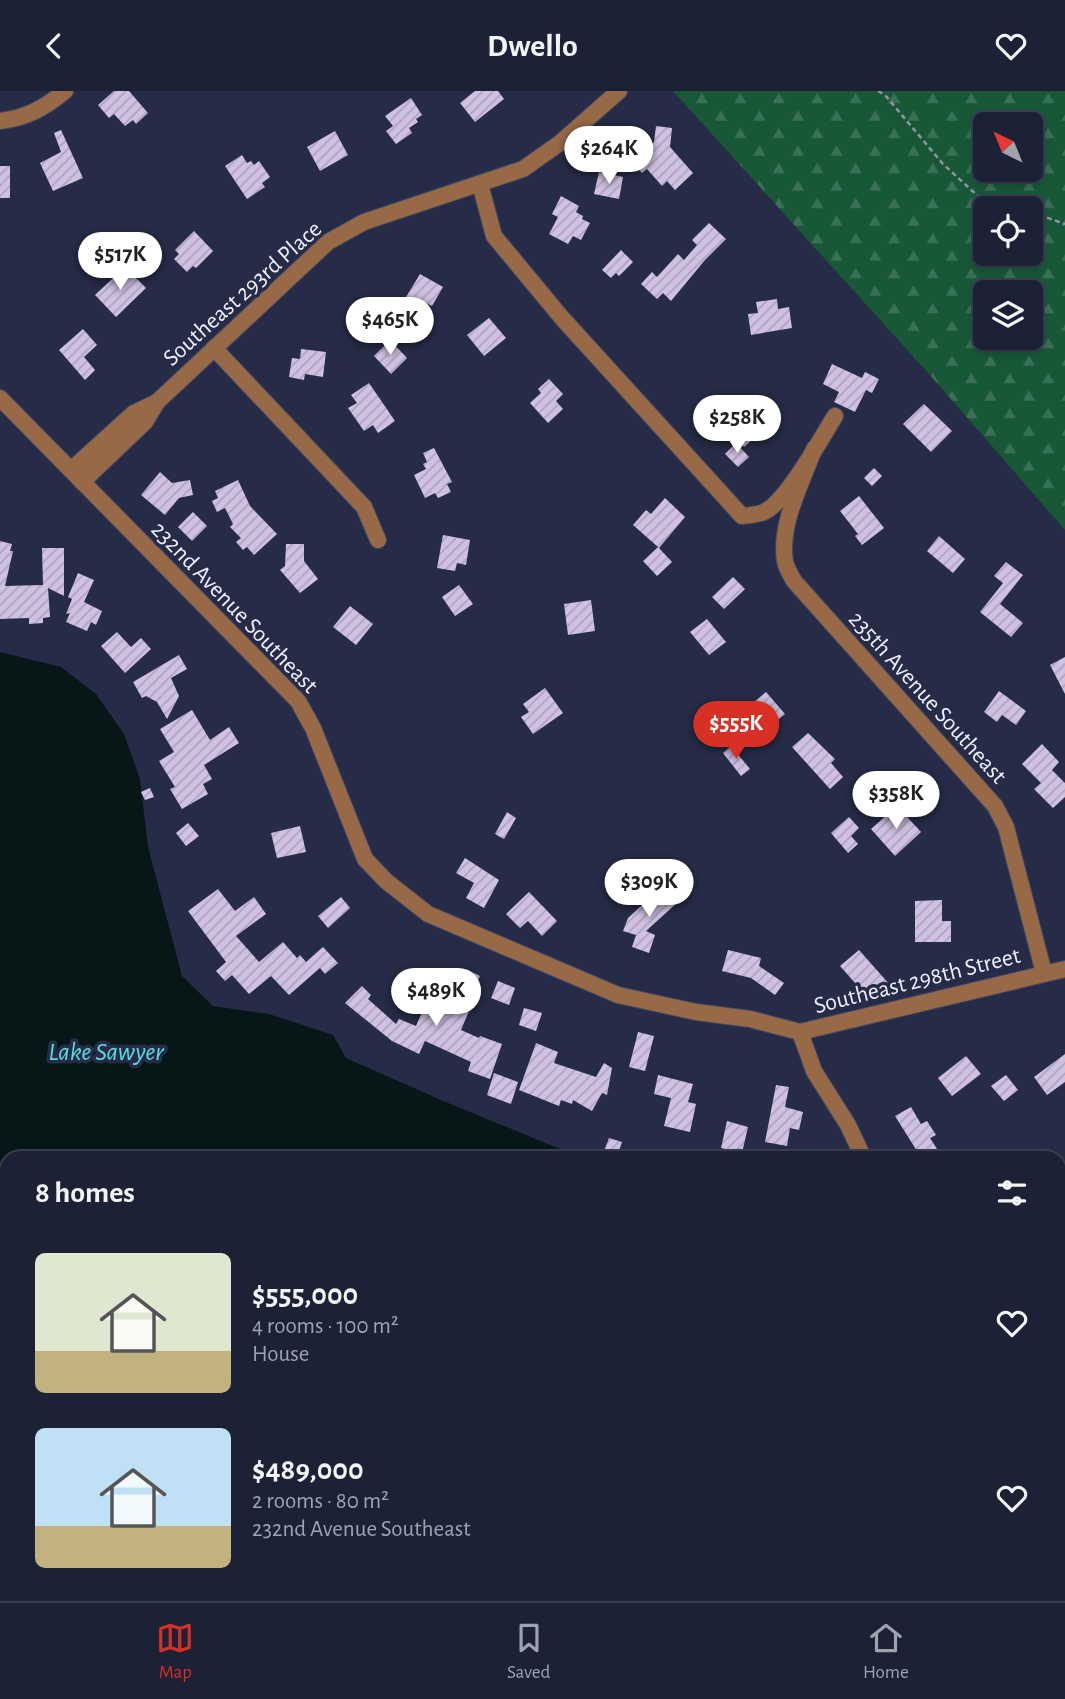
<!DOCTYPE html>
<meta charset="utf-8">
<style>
body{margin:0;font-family:"Alegreya Sans",sans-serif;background:#25293d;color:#f1f3f6;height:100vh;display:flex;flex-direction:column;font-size:26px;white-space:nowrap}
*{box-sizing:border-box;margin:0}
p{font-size:23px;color:#a0a3ad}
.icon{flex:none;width:38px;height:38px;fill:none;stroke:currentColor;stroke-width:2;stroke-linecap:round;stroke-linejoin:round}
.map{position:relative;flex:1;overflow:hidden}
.side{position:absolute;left:0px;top:1060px;width:1066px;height:450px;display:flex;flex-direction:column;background:#1c2135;border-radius:21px 21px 0 0;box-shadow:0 4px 10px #0003,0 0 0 2px #3a3e50}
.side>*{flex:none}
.needle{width:46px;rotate:317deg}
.buttons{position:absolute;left:973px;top:21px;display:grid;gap:14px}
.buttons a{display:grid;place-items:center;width:70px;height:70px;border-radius:10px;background:#1c2135;box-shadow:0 4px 10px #0003,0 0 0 2px #3a3e50;font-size:35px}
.price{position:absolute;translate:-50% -60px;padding:0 16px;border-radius:24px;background:#fff;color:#222;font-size:23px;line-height:46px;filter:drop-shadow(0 2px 4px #0008)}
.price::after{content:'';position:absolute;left:50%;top:42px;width:21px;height:16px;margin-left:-10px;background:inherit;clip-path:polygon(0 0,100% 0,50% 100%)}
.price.active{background:#d93025;color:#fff}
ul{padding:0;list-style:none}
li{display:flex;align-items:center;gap:21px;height:175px;padding:0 35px}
li span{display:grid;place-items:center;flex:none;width:196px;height:140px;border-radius:10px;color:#555}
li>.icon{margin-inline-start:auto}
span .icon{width:84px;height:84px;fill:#fffc;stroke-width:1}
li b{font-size:30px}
h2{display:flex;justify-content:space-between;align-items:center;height:84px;padding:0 35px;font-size:30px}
header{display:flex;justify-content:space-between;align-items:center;height:91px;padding:0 35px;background:#1c2135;font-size:32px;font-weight:700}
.dock{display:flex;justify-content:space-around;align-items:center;height:98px;border-top:2px solid #3a3e50;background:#1c2135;font-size:19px;color:#a0a3ad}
.dock a{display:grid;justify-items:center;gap:4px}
.dock .active{color:#d93025}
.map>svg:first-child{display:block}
.forest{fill:url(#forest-firs);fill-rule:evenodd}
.water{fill:#071718}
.building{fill:url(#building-hatch)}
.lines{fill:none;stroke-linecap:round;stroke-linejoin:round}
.minor-casing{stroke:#424861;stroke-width:18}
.path{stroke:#9094a9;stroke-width:2.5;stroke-dasharray:5 3.5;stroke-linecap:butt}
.minor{stroke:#976947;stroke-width:16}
.labels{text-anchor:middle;stroke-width:7;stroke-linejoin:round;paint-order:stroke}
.street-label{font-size:24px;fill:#edf1ff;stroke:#262c47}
.water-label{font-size:26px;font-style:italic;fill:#5bdbe1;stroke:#262c47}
</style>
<header><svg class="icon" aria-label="back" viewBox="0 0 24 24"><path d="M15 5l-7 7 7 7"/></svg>Dwello<svg class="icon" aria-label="heart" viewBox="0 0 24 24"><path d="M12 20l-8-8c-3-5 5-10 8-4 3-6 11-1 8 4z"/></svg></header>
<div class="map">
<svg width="1065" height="1510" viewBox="0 0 1065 1510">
<defs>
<pattern id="forest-firs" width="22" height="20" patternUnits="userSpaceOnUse" patternTransform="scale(1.75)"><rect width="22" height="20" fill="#185837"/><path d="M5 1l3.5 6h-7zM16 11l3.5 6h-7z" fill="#3a7055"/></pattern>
<pattern id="building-hatch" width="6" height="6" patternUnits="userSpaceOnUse" patternTransform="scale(1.75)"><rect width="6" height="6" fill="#d0c1e3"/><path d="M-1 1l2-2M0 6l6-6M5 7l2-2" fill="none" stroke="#aea3bd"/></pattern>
</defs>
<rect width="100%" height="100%" fill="#262c47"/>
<!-- forest -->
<g class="forest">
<path d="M673 0H1065V439L929 283ZM985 33H1031V79H985ZM985 117H1031V163H985ZM985 201H1031V247H985Z"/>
<path d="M1065 1257V1384L1059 1387V1263Z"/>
</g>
<!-- water -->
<path class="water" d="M0 561 61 576 96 603 124 643 140 688 148 756 182 885 213 915 269 923 333 944 346 967 441 1009 582 1067 7 1068V1503H855L850 1510H0Z"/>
<!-- building -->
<g class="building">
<path d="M114 0H129L148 22 136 33 133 29 125 35 114 23 109 27 98 14Z"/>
<path d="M475 0H498L504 8 475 31 460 12Z"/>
<path d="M411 7 422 24 416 28 418 31 409 37 412 42 396 53 386 40 393 35 385 25Z"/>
<path d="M656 35 672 37 670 56 693 82 675 99 667 90 662 95 647 78 642 82 633 72 654 51Z"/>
<path d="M61 39 83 87 53 100 40 72 61 61 54 42Z"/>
<path d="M335 40 348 64 320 80 307 56Z"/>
<path d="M242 64 247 72 251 70 254 74 259 70 270 86 262 92 265 96 247 108 225 75Z"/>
<rect x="0" y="75" width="10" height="32"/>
<path d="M599 81 623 86 619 108 594 103Z"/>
<path d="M561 105 579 115 576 121 583 125 582 128 590 132 581 149 573 145 568 153 549 143 558 126 552 123Z"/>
<path d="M709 132 726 148 705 169 671 210 663 202 657 208 641 193 652 181 657 186 678 163 684 169 697 154 692 149Z"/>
<path d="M194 140 213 160 196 177 193 175 187 181 174 168 179 163 175 159Z"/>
<path d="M621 159 633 171 619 185 616 182 611 187 602 179Z"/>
<path d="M125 176 146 197 116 226 95 204Z"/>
<path d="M420 183 443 196 432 215 424 211 418 220 403 211Z"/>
<path d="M777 208 778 218 789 216 792 237 751 244 748 223 758 222 756 211Z"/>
<path d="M392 223 406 233 399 244 384 233Z"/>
<path d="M489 227 506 247 484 265 467 244Z"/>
<path d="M83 238 97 254 84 266 95 279 85 289 59 259Z"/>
<path d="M390 249 407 267 391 283 374 265Z"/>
<path d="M301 258 326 261 323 286 305 283 304 289 289 286 292 267 300 268Z"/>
<path d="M832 273 862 287 865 281 879 288 872 302 866 299 855 321 834 311 839 301 823 293Z"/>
<path d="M549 288 563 303 556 310 563 318 548 332 530 312 541 302 538 298Z"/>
<path d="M369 292 395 330 378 342 373 334 364 340 348 317 357 312 351 304Z"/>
<path d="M924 313 952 340 931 361 903 333Z"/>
<path d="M751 314 769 334 744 356 735 346 741 341 732 331Z"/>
<path d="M736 352 749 366 738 376 725 363Z"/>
<path d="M434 357 452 391 447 393 451 401 438 407 435 402 425 407 414 384 426 378 423 373 427 371 423 362Z"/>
<path d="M874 377 882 385 872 395 864 387Z"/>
<path d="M160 381 172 392 190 389 193 404 179 407 165 424 141 404Z"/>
<path d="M238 389 250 415 277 443 254 464 247 456 243 459 236 451 241 447 230 436 233 433 225 417 217 421 212 410 218 407 215 400Z"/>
<path d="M859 405 884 437 862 454 855 445 858 443 840 420Z"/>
<path d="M665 407 685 426 659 457 672 471 657 485 643 470 658 456 633 434 646 419 651 423Z"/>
<path d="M193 421 207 435 192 450 178 436Z"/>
<path d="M443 444 470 449 466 474 457 472 455 480 437 477Z"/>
<path d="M939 445 965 468 953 482 927 460Z"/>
<path d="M0 450 12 453 10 460H13L5 495 43 494 42 457H64V505L48 497 50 526 43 527V532L29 533V527L0 528Z"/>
<path d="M286 453H304V470L318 488 300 502 280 479 285 475Z"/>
<path d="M1006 471 1023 484 1000 513 1023 532 1011 546 980 521 1003 492 994 485Z"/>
<path d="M78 482 94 489 84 511 102 520 96 534 91 531 87 540 66 531 70 522 66 523 72 508 68 506Z"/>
<path d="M733 486 745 498 724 518 712 506Z"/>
<path d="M459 494 473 513 455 525 442 506Z"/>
<path d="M591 509 595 540 568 544 564 513Z"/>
<path d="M350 515 373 533 356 554 333 536Z"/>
<path d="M707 528 726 551 709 564 690 541Z"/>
<path d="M117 541 131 556 141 547 151 558 125 582 101 555Z"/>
<path d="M179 564 187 578 171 587 179 605 167 628 157 611 146 605 142 607 133 591Z"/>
<path d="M1065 566V603L1050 574Z"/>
<path d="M545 597 563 622 533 643 521 626 529 621 523 613Z"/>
<path d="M999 600 1026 620 1016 634 1002 624 997 631 984 621Z"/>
<path d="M766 601 785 623 766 639 762 635 753 642 738 624Z"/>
<path d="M192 619 210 649 229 636 239 652 204 674 212 688 203 693 208 703 182 718 170 698 175 696 159 670 174 661 160 638Z"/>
<path d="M808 642 835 668 831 672 843 686 830 698 792 656Z"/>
<path d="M1042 653 1059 671 1052 679 1065 692V706L1053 717 1034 698 1041 692 1022 673Z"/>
<path d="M731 655 750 678 741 685 723 662Z"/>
<path d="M150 697 154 706 145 709 141 701Z"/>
<path d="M897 715 921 741 895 765 871 738Z"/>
<path d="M507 721 516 727 504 748 495 743Z"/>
<path d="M849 726 859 737 851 745 858 753 848 762 831 742Z"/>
<path d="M188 732 199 745 186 755 176 742Z"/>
<path d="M300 735 306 761 277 767 271 742Z"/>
<path d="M465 767 499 789 484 817 466 807 474 792 456 782Z"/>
<path d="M622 771 634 783 626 791 614 779Z"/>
<path d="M663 795 678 811 646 840 655 844 649 862 632 856 636 844 623 840 628 827Z"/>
<path d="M218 798 235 820 254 806 266 823 236 845 259 871 283 851 297 867 300 864 306 871 323 856 338 872 325 883 320 877 289 904 271 885 249 903 232 884 225 890 216 880 226 871 188 820Z"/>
<path d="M529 801 557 830 542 845 528 830 520 837 506 823Z"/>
<path d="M341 806 350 817 328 837 318 825Z"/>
<path d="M942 809V830H951V851H915V810Z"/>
<path d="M728 859 761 867 759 875 784 892 775 904 751 887 722 880Z"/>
<path d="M859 859 890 894 871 910 840 875Z"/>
<path d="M466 878 480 885 465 918 469 920 461 939 479 947 480 945 502 953 490 988 468 980 471 971 425 950 419 963 392 950 345 912 362 895 371 904 368 908 396 933 399 928 416 935 427 910 448 918Z"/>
<path d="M498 890 515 897 509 914 491 907Z"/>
<path d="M524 917 542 922 536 940 519 934Z"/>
<path d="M638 941 654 945 645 980 629 976Z"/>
<path d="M536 952 558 961 554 972 596 986 604 972 612 977 607 1004 602 1002 592 1020 573 1009 572 1013 561 1009 559 1015 519 999Z"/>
<path d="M1065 963V991L1047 1004 1034 986Z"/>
<path d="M966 965 981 983 952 1005 938 987Z"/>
<path d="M494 982 518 991 511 1013 487 1004Z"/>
<path d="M658 984 693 993 688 1011 696 1013 690 1041 664 1035 671 1007 654 1003Z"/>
<path d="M1006 984 1018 999 1004 1010 991 995Z"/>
<path d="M776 994 789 996 785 1016 803 1021 799 1039 790 1037 787 1055 765 1051Z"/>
<path d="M911 1016 921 1033 927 1030 936 1044 930 1047 939 1061 928 1068H922L895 1025Z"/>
<path d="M727 1030 748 1036 742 1062 721 1057Z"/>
<path d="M609 1047 622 1051 616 1068 603 1063Z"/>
</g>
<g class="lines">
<!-- minor casing -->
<g class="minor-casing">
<g id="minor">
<path d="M0 30C26 27 45 17 65 0"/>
<path d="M480 93 494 145 562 227 742 425C749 424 758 424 764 421 786 411 821 348 835 325"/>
<path d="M214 257 364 416 378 449"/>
<path d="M0 307 298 610 313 637 365 768 386 790 428 823 618 904 696 921 750 928 800 941 814 980 848 1034 864 1068"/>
<path d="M157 311 328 151 364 131 523 78 560 52 619 0"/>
<path d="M814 358C802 392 779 433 785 470 786 477 791 484 794 490L995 715 1006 736 1044 882"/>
<path d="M71 379 134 322 157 311 145 331 82 391"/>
<path d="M800 941 1065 878"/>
<path d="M1059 1401 1065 1398"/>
<path d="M939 1510 941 1503"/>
</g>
</g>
<!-- path -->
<g class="path">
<path d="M878 0 885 4 943 73 979 106 1014 117"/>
<path d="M1031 121 1065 133"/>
</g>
<!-- minor -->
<use href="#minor" class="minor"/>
</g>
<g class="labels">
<!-- street labels -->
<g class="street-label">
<text transform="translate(242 202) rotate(-42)" y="8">Southeast 293rd Place</text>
<text transform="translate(235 516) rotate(46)" y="8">232nd Avenue Southeast</text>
<text transform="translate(928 606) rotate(48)" y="8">235th Avenue Southeast</text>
<text transform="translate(917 889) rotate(-14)" y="8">Southeast 298th Street</text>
</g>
<!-- water labels -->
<g class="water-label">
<text x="106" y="969">Lake Sawyer</text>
</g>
</g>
</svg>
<div class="buttons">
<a><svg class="needle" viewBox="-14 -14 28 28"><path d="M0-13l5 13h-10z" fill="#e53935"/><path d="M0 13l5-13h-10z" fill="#a0a3ad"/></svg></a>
<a><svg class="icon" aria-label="locate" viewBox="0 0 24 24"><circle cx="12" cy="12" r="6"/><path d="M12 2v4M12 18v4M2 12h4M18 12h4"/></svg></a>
<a><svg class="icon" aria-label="layers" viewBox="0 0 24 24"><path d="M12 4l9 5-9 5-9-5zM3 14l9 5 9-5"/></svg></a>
</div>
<b class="price" style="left:609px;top:95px">$264K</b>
<b class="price" style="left:120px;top:201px">$517K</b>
<b class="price" style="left:390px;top:266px">$465K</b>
<b class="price" style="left:737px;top:364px">$258K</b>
<b class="price active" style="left:736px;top:670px">$555K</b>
<b class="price" style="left:896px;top:740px">$358K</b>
<b class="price" style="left:649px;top:828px">$309K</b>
<b class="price" style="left:436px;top:937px">$489K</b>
<section class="side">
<h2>8 homes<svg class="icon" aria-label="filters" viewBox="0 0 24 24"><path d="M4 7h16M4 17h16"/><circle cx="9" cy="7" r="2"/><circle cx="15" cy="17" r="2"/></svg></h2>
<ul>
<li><span style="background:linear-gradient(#dfe7d0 70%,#c2b280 0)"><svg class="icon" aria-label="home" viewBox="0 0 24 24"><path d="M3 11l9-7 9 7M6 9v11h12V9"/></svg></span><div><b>$555,000</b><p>4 rooms · 100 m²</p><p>House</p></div><svg class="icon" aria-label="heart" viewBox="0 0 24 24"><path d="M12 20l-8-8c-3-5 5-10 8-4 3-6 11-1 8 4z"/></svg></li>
<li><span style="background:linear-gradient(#bfe0f5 70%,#c2b280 0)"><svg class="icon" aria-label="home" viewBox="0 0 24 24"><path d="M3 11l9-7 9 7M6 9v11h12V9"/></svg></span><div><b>$489,000</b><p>2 rooms · 80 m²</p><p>232nd Avenue Southeast</p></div><svg class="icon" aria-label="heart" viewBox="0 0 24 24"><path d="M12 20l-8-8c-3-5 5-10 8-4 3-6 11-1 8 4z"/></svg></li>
</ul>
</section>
</div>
<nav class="dock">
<a class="active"><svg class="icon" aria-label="map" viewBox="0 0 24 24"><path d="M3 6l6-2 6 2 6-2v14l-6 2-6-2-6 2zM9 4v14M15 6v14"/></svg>Map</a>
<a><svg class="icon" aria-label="saved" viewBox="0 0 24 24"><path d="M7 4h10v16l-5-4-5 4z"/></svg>Saved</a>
<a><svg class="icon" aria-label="home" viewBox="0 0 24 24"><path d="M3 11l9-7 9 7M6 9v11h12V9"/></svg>Home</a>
</nav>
